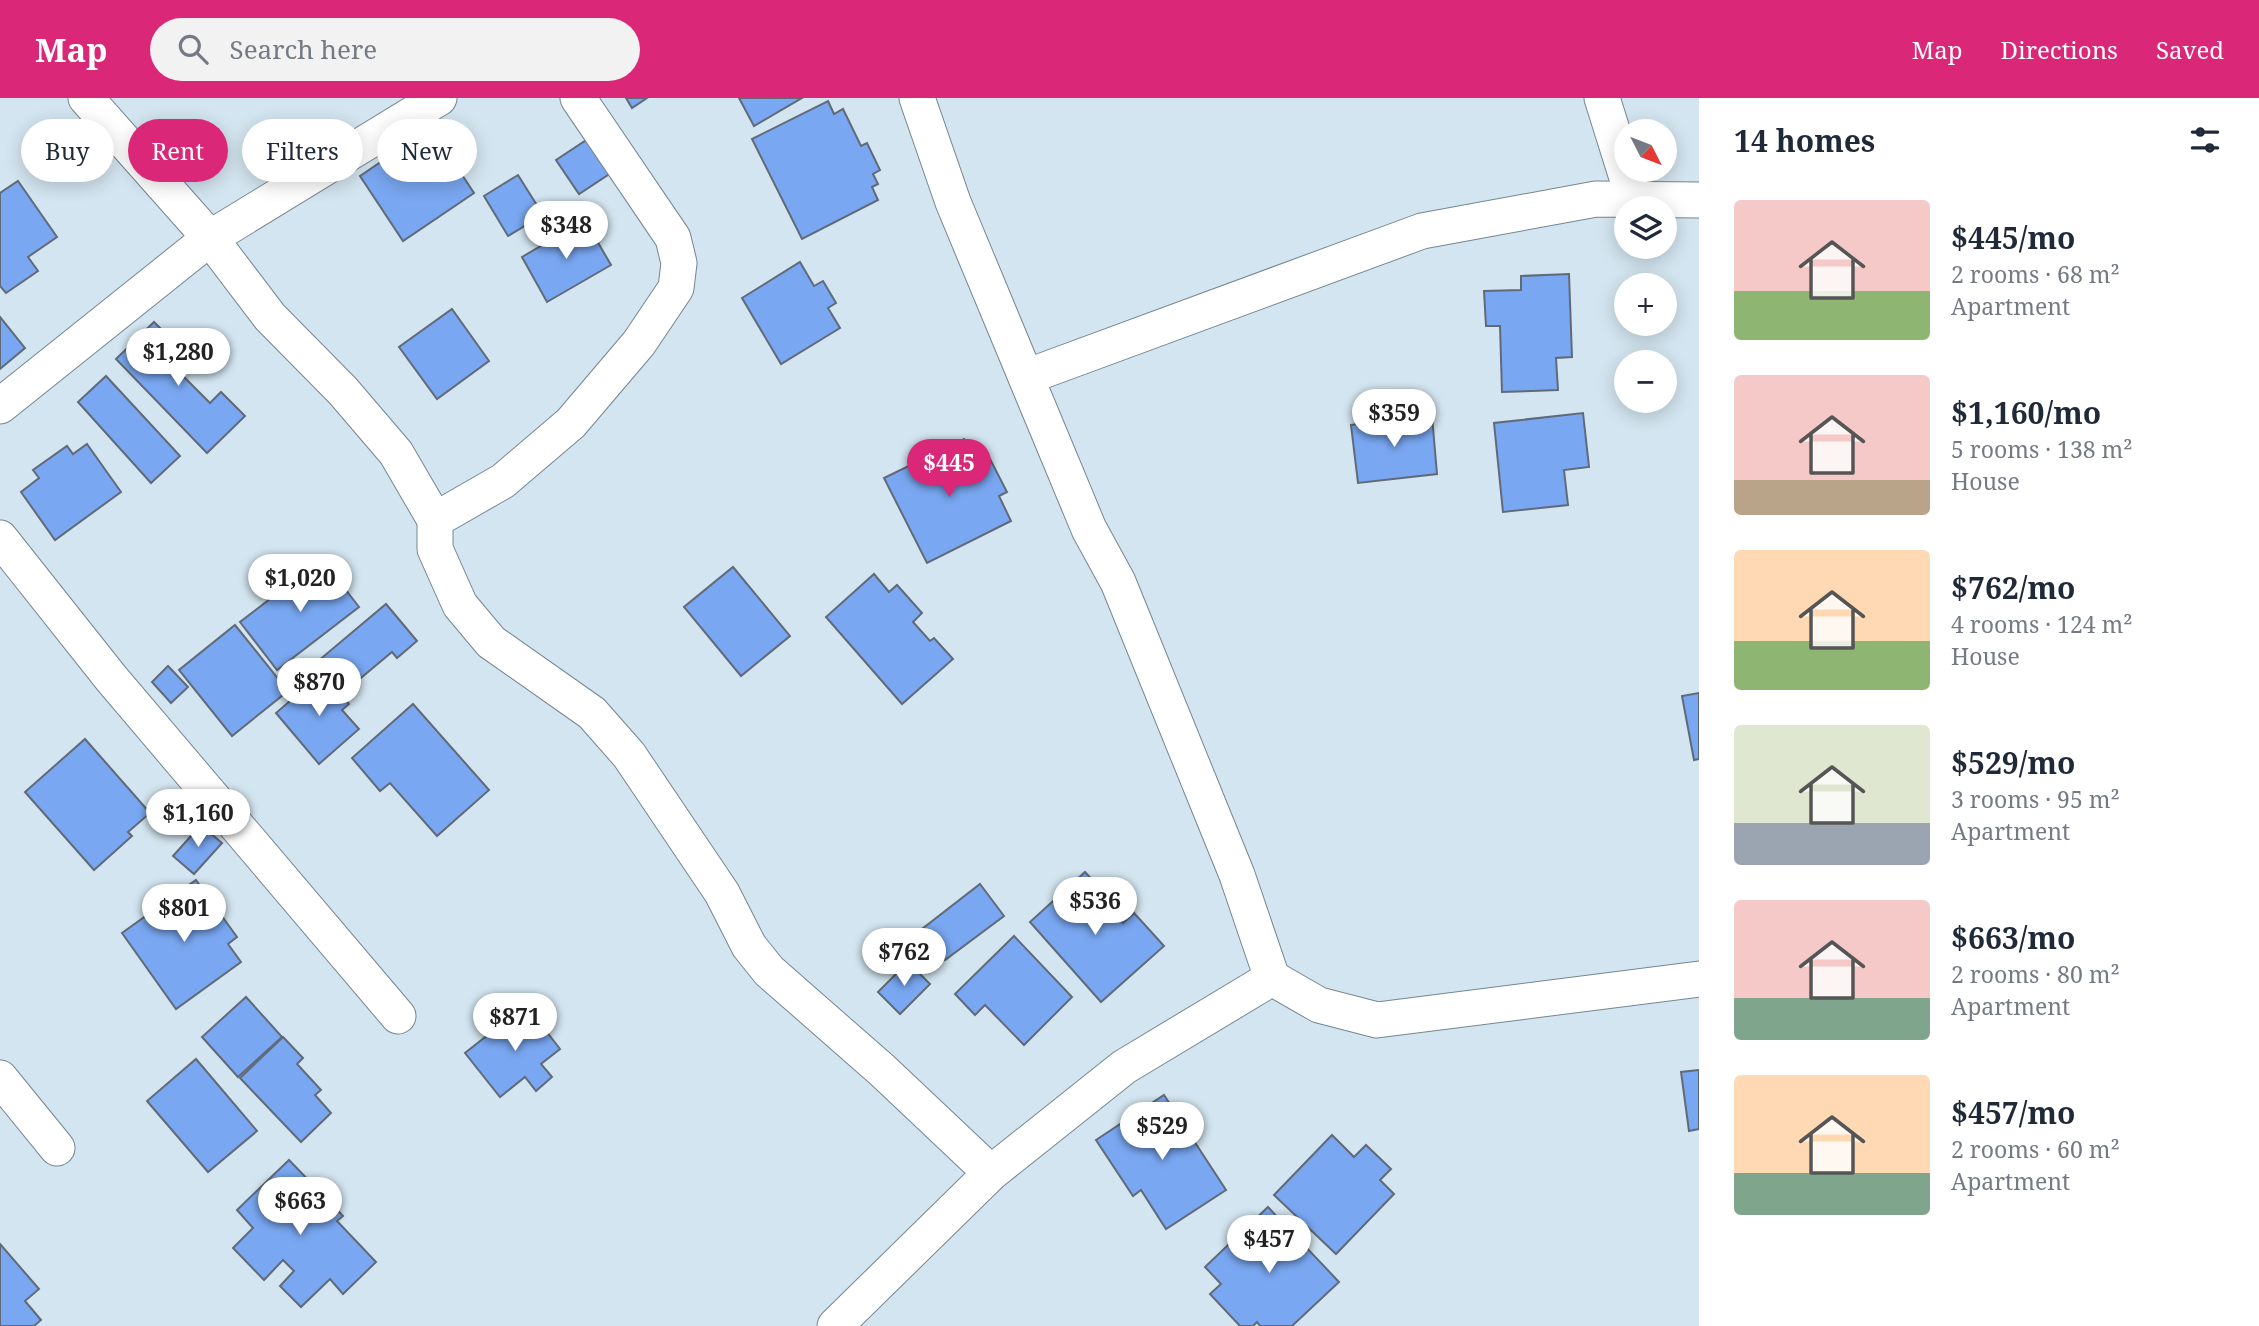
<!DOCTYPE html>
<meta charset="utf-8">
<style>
body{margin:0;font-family:"Noto Serif",serif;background:#f2f2f3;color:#1f2937;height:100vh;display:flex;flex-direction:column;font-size:26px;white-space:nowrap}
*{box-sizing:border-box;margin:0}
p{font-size:23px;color:#747a83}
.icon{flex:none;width:38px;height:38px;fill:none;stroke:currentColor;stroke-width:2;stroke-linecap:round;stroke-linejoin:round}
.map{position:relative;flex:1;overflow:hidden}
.panel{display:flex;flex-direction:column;background:#fff;width:560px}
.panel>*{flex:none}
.banner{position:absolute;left:21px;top:21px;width:665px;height:63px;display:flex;gap:14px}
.needle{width:46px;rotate:132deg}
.fabs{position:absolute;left:1614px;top:21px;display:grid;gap:14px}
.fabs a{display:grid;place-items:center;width:63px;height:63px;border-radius:50%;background:#fff;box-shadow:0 4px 18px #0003;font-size:35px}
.price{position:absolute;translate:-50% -60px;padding:0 16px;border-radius:24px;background:#fff;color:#222;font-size:23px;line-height:46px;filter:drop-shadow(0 2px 4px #0008)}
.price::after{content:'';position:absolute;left:50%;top:42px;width:21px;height:16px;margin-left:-10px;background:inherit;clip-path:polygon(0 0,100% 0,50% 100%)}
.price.selected{background:#db2777;color:#fff}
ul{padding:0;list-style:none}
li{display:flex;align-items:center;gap:21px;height:175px;padding:0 35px}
li span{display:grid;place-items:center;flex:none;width:196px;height:140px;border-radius:7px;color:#555}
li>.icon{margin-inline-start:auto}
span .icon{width:84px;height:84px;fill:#fffc;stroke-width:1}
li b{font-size:30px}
h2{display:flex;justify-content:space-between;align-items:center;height:84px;padding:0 35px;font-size:30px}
.chip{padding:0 24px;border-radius:32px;background:#fff;box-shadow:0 4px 18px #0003;font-size:24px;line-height:63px}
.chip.selected{background:#db2777;color:#fff}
header{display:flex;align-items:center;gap:42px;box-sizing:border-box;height:98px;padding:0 35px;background:#db2777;color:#fff}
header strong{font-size:33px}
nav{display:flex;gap:38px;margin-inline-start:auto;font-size:24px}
.search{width:490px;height:63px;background:#f2f2f3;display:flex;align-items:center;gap:18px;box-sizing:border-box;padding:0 24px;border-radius:38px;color:#747a83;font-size:26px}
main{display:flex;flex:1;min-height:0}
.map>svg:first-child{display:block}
.building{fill:#79a7f1;stroke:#616a78;stroke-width:2}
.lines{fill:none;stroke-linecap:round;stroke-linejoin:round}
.minor-casing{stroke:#758690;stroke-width:37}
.minor{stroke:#fff;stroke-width:35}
</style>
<header>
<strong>Map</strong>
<div class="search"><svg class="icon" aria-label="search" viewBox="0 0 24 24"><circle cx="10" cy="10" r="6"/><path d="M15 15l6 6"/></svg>Search here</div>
<nav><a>Map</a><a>Directions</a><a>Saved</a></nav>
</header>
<main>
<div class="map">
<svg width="1699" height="1228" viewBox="0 0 1699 1228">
<rect width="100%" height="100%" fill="#d3e5f0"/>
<!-- building -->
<g class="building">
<path d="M626 0H647L632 10Z"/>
<path d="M739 0H802L754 28Z"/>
<path d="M828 3 834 16 843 11 861 48 867 45 880 72 873 76 878 86 872 89 878 102 802 141 752 41Z"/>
<path d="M431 30 474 95 403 143 360 78Z"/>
<path d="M591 39 614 73 579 96 556 62Z"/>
<path d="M518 77 543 117 508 138 484 98Z"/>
<path d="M18 83 57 139 28 159 38 173 6 195 0 188V95Z"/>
<path d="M585 122 611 167 547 204 522 159Z"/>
<path d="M800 164 814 188 823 183 836 205 828 210 840 230 781 266 742 200Z"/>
<path d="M1569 176 1572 259 1556 260 1558 292 1502 294 1500 228H1486L1484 193 1521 192V178Z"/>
<path d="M452 211 489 263 437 301 399 249Z"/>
<path d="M0 219 25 250 0 271Z"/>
<path d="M154 224 182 252V277L210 305 221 294 245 318 207 355 116 261Z"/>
<path d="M106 278 180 358 151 385 78 304Z"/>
<path d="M1583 315 1589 369 1564 372 1568 407 1503 414 1494 325Z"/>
<path d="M1432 318 1437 376 1358 385 1351 327Z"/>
<path d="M964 341 974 362 987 355 1007 394 999 398 1011 423 927 465 884 380Z"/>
<path d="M87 346 121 394 55 442 21 394 39 380 33 372 67 348 73 356Z"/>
<path d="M322 461 359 509 277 572 240 524Z"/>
<path d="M733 469 790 538 741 578 684 509Z"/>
<path d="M874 476 889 494 897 487 922 515 913 524 930 543 934 540 953 561 902 606 826 519Z"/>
<path d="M386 506 417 543 397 560 392 554 344 594 318 563Z"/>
<path d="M235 527 288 593 232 638 179 572Z"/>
<path d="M168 568 188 589 171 605 152 584Z"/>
<path d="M322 575 349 606 342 612 359 631 319 666 276 615Z"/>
<path d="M1699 595V661L1694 662 1682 598Z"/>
<path d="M413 606 489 692 437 738 390 685 380 693 352 660Z"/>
<path d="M85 641 150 715 128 734 132 738 94 772 25 694Z"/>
<path d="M201 727 222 745 194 776 173 758Z"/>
<path d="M1085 774 1106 797 1102 801 1123 825 1134 815 1164 848 1101 904 1030 824Z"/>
<path d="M196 782 237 839 228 846 241 864 176 911 122 835Z"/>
<path d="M980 786 1004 818 945 862 922 831Z"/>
<path d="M1014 838 1072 899 1024 947 985 907 975 917 955 896Z"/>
<path d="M876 840 890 853 879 865 864 852Z"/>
<path d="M908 864 930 886 900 916 878 894Z"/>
<path d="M246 899 282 939 238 979 202 939Z"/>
<path d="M526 907 560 951 541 966 552 979 536 993 525 979 500 999 465 955Z"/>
<path d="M283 939 303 960 297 966 321 992 315 997 331 1015 301 1044 240 980Z"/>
<path d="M196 961 257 1033 208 1074 147 1003Z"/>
<path d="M1699 972V1031L1689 1033 1681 974Z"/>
<path d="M1164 997 1226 1092 1166 1131 1141 1092 1133 1098 1096 1042Z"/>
<path d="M1332 1037 1354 1059 1366 1047 1391 1071 1380 1082 1394 1096 1336 1156 1274 1097Z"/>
<path d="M289 1062 343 1118 337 1123 376 1164 343 1196 330 1181 301 1209 280 1188 294 1173 283 1162 264 1182 233 1150 253 1130 237 1112Z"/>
<path d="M1268 1109 1339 1184 1292 1228H1260L1257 1224 1253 1228H1240L1210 1196 1221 1186 1205 1169Z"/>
<path d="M0 1146 39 1191 25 1203 41 1222 34 1228H0Z"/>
</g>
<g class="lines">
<!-- minor casing -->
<g class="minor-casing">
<g id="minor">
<path d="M86 0 210 140 270 219 343 293 396 355 435 422V451L460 507 491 544 592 615 629 657 722 795 749 848 769 873 882 972 991 1075"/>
<path d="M1602 0 1633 99"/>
<path d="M1026 279 1422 133 1596 101 1699 102"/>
<path d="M0 308 210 140 439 0"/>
<path d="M435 422 503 383 571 325 639 245 676 190 679 165 673 140 578 0"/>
<path d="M0 440 111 580 398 918"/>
<path d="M1272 880 1319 907 1377 922 1699 881"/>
<path d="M0 980 57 1050"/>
<path d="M835 1228 991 1075 1124 969 1272 880 1237 777 1118 484 1089 431 953 104 917 0"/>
</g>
</g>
<!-- minor -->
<use href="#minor" class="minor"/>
</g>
</svg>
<div class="fabs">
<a><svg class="needle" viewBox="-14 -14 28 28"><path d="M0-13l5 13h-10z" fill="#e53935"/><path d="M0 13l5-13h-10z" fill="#747a83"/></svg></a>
<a><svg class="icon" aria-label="layers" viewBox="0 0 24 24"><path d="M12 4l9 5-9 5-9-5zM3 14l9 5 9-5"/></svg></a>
<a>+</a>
<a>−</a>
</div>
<b class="price" style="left:566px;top:163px">$348</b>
<b class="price" style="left:178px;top:290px">$1,280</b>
<b class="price" style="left:1394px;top:351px">$359</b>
<b class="price selected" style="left:949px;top:401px">$445</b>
<b class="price" style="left:300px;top:516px">$1,020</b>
<b class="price" style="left:319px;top:620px">$870</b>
<b class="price" style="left:198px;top:751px">$1,160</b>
<b class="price" style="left:1095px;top:839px">$536</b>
<b class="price" style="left:184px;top:846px">$801</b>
<b class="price" style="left:904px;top:890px">$762</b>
<b class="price" style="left:515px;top:955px">$871</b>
<b class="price" style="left:1162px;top:1064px">$529</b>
<b class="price" style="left:300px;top:1139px">$663</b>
<b class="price" style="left:1269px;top:1177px">$457</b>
<div class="banner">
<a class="chip">Buy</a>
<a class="chip selected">Rent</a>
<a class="chip">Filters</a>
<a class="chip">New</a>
</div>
</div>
<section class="panel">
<h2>14 homes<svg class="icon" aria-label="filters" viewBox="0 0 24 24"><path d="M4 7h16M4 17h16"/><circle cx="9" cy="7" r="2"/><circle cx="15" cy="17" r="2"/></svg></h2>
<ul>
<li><span style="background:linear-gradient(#f6c9c9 65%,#8fb573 0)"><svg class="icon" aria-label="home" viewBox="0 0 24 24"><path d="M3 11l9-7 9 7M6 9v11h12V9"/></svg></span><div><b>$445/mo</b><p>2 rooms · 68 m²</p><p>Apartment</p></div></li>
<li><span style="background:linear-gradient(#f6c9c9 75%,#b9a48a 0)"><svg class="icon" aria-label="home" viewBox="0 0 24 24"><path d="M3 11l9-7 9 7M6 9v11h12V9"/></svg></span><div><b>$1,160/mo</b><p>5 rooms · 138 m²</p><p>House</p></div></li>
<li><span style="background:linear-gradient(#ffd9b3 65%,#8fb573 0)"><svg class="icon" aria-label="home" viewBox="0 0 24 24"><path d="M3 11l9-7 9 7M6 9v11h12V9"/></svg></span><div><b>$762/mo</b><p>4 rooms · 124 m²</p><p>House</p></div></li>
<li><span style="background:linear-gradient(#dfe7d0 70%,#9aa5b1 0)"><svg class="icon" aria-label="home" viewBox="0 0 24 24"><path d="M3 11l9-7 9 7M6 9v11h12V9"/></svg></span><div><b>$529/mo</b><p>3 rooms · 95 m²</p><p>Apartment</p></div></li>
<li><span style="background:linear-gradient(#f6c9c9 70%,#7fa58c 0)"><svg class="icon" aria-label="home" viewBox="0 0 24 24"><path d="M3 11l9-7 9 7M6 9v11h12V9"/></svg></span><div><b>$663/mo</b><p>2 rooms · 80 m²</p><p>Apartment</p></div></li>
<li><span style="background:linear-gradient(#ffd9b3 70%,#7fa58c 0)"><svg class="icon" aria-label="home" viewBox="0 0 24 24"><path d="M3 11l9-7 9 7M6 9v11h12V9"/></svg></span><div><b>$457/mo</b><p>2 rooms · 60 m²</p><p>Apartment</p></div></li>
</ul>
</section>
</main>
